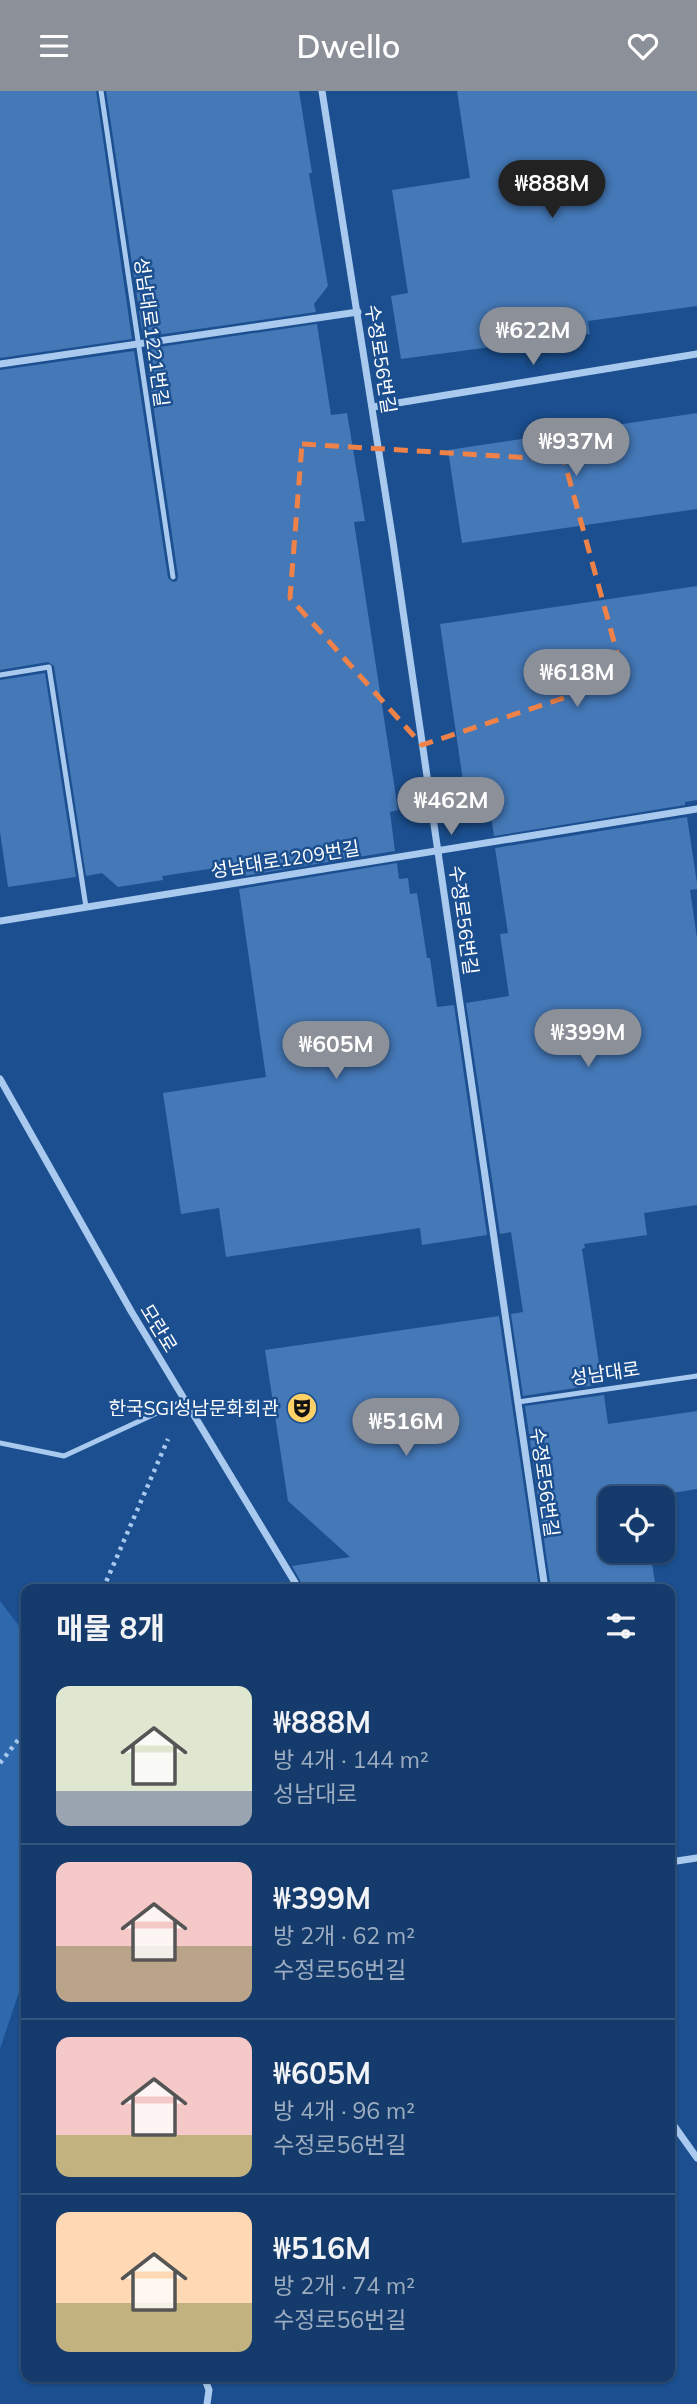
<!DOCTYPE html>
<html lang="ko">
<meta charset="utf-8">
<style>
body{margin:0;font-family:Mulish,"Noto Sans KR",sans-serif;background:#214673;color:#f1f3f6;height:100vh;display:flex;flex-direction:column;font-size:26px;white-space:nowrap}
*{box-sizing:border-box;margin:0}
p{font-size:23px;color:#9dadc1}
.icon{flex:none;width:38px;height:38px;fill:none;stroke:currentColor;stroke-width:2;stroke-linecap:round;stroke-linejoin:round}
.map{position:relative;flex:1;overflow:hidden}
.details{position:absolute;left:21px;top:1493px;width:654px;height:798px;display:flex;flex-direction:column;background:#143b6b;border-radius:14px;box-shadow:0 2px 5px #0004,0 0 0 2px #33557e}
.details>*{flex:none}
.buttons{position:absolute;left:598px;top:1395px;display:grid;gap:14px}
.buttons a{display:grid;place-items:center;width:77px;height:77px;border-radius:14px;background:#143b6b;box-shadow:0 2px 5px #0004,0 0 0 2px #33557e;font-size:35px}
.price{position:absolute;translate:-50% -60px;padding:0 16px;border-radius:24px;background:#8c9099;color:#fff;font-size:23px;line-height:46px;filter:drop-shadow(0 2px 4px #0008)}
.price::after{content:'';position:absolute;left:50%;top:42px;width:21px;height:16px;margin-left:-10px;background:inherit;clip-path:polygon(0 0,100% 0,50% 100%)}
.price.on{background:#222;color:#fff}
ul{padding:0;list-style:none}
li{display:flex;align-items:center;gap:21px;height:175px;padding:0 35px}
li+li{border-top:2px solid #33557e}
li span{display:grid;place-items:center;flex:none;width:196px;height:140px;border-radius:14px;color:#555}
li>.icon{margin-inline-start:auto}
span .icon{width:84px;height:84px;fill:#fffc;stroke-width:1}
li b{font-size:30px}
h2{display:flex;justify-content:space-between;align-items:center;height:84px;padding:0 35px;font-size:30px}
header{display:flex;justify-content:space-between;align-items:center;height:91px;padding:0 35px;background:#8c9099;color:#fff;font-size:32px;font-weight:600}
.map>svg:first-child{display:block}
.green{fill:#2e69ad}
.building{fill:#4478b7}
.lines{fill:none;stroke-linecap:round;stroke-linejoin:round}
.path{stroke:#a9c9ee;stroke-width:4.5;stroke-dasharray:3.5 5;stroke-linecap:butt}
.service{stroke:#a9c9ee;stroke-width:5}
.minor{stroke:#a9c9ee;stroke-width:7}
.marked{fill:none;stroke:#ee8249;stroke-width:5;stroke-dasharray:14 9;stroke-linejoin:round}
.labels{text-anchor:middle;stroke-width:5;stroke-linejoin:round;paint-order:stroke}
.street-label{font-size:19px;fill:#fff;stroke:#1b4f8f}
.poi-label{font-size:19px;fill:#fff;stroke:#1b4f8f;text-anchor:end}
</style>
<header><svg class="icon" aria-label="menu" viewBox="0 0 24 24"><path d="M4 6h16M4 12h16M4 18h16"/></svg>Dwello<svg class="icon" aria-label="heart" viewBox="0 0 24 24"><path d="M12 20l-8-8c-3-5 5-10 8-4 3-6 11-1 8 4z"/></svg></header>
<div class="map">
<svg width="697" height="2313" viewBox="0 0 697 2313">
<rect width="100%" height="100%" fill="#1b4f8f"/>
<!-- green -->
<path class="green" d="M0 1510 26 1544V1880L0 1958Z"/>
<!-- building -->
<g class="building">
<path d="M0 0H96L132 248 0 267Z"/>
<path d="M106 0H299L312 82H309L328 195 314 213 316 221 143 246Z"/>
<path d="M457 0H697V215L588 230 590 243 401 268 391 205 408 202 392 99 470 87Z"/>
<path d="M317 233 331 324 347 322 365 430 354 431 398 719 390 721 395 760 238 786 236 774 162 785 163 789 118 796 102 782 86 785 54 575 48 571 0 579V279L134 260 168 487 173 491 177 490 178 485 145 258Z"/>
<path d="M697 322V418L462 452 448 359Z"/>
<path d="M697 495V709L685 711V714L494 745 489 713 467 717 440 533Z"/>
<path d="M45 582 76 786 8 796 0 741V589Z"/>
<path d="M687 726 697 792V798L690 799 697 847V1114L644 1122 647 1144 584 1153 585 1157 582 1158 602 1293 523 1305 511 1223 523 1221 511 1141 500 1143 466 912 509 905 500 843 508 842 495 757Z"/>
<path d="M397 772 399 788 408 787 410 803 417 802 427 867H430L437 916 454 914 487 1144 422 1154 420 1137 226 1166 219 1117 181 1123 163 1002 266 986 239 798Z"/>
<path d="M499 1225 539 1498H305L292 1475 350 1466 288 1410 265 1259Z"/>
<path d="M604 1304 608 1333 697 1320V1398L642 1407H611V1460H650L656 1498H551L525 1315Z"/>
</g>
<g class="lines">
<!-- path -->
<g class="path">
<path d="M103 1498 168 1348"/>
<path d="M0 1672 26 1639"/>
</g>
<!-- service -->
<g class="service">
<path d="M101 0 173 486"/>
<path d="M0 584 49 576 86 816"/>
<path d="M518 1311 697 1285"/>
<path d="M0 1352 64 1365 185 1309"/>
</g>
<!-- minor -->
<g class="minor">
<path d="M322 0 393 451 545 1498"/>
<path d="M0 273 358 221"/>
<path d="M373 316 697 263"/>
<path d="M0 830 697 718"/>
<path d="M0 988 131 1220 299 1498"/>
<path d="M670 1771 697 1767"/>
<path d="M670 2029 697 2067"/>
<path d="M204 2286 209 2299 207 2313"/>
</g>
</g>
<!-- marked area -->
<path class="marked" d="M302 353 564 369 624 587 422 654 290 507Z"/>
<!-- icons -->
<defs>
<g id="theatre-disc" transform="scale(1.575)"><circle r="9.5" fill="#ffd166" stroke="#1b4f8f"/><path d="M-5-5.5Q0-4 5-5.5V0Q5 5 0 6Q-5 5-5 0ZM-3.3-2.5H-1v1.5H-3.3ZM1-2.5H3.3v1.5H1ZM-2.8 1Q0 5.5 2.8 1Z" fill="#111"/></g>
</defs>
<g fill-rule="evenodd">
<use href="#theatre-disc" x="302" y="1317"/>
</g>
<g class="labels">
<!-- street labels -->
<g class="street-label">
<text transform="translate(152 241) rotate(82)" y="7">성남대로1221번길</text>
<text transform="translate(381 268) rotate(81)" y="7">수정로56번길</text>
<text transform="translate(285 768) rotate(-9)" y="7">성남대로1209번길</text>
<text transform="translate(464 829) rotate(82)" y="7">수정로56번길</text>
<text transform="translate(159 1237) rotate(59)" y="7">모란로</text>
<text transform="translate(605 1282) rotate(-8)" y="7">성남대로</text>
<text transform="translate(545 1391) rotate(82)" y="7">수정로56번길</text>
</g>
<!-- poi labels -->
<g class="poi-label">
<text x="279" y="1324">한국SGI성남문화회관</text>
</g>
</g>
</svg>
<div class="buttons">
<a><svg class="icon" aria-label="locate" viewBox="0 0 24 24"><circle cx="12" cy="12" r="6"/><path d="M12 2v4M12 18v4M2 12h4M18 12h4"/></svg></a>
</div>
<b class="price on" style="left:552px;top:129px">₩888M</b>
<b class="price" style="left:533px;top:276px">₩622M</b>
<b class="price" style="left:576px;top:387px">₩937M</b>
<b class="price" style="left:577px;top:618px">₩618M</b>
<b class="price" style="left:451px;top:746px">₩462M</b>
<b class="price" style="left:588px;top:978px">₩399M</b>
<b class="price" style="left:336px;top:990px">₩605M</b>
<b class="price" style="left:406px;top:1367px">₩516M</b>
<section class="details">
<h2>매물 8개<svg class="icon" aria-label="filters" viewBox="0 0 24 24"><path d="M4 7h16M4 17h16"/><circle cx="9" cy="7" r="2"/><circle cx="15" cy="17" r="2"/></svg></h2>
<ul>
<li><span style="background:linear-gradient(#dfe7d0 75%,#9aa5b1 0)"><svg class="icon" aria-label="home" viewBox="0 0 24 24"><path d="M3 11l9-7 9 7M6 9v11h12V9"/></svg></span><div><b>₩888M</b><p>방 4개 · 144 m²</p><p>성남대로</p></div></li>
<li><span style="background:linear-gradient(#f6c9c9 60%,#b9a48a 0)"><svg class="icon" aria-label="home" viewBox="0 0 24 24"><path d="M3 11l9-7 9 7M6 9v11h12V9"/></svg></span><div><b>₩399M</b><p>방 2개 · 62 m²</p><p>수정로56번길</p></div></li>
<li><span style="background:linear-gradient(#f6c9c9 70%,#c2b280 0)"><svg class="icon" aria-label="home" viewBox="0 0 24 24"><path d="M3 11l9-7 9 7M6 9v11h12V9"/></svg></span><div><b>₩605M</b><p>방 4개 · 96 m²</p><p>수정로56번길</p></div></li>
<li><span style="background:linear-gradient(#ffd9b3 65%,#c2b280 0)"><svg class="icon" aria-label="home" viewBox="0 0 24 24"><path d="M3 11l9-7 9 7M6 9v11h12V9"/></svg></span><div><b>₩516M</b><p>방 2개 · 74 m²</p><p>수정로56번길</p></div></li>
</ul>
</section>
</div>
